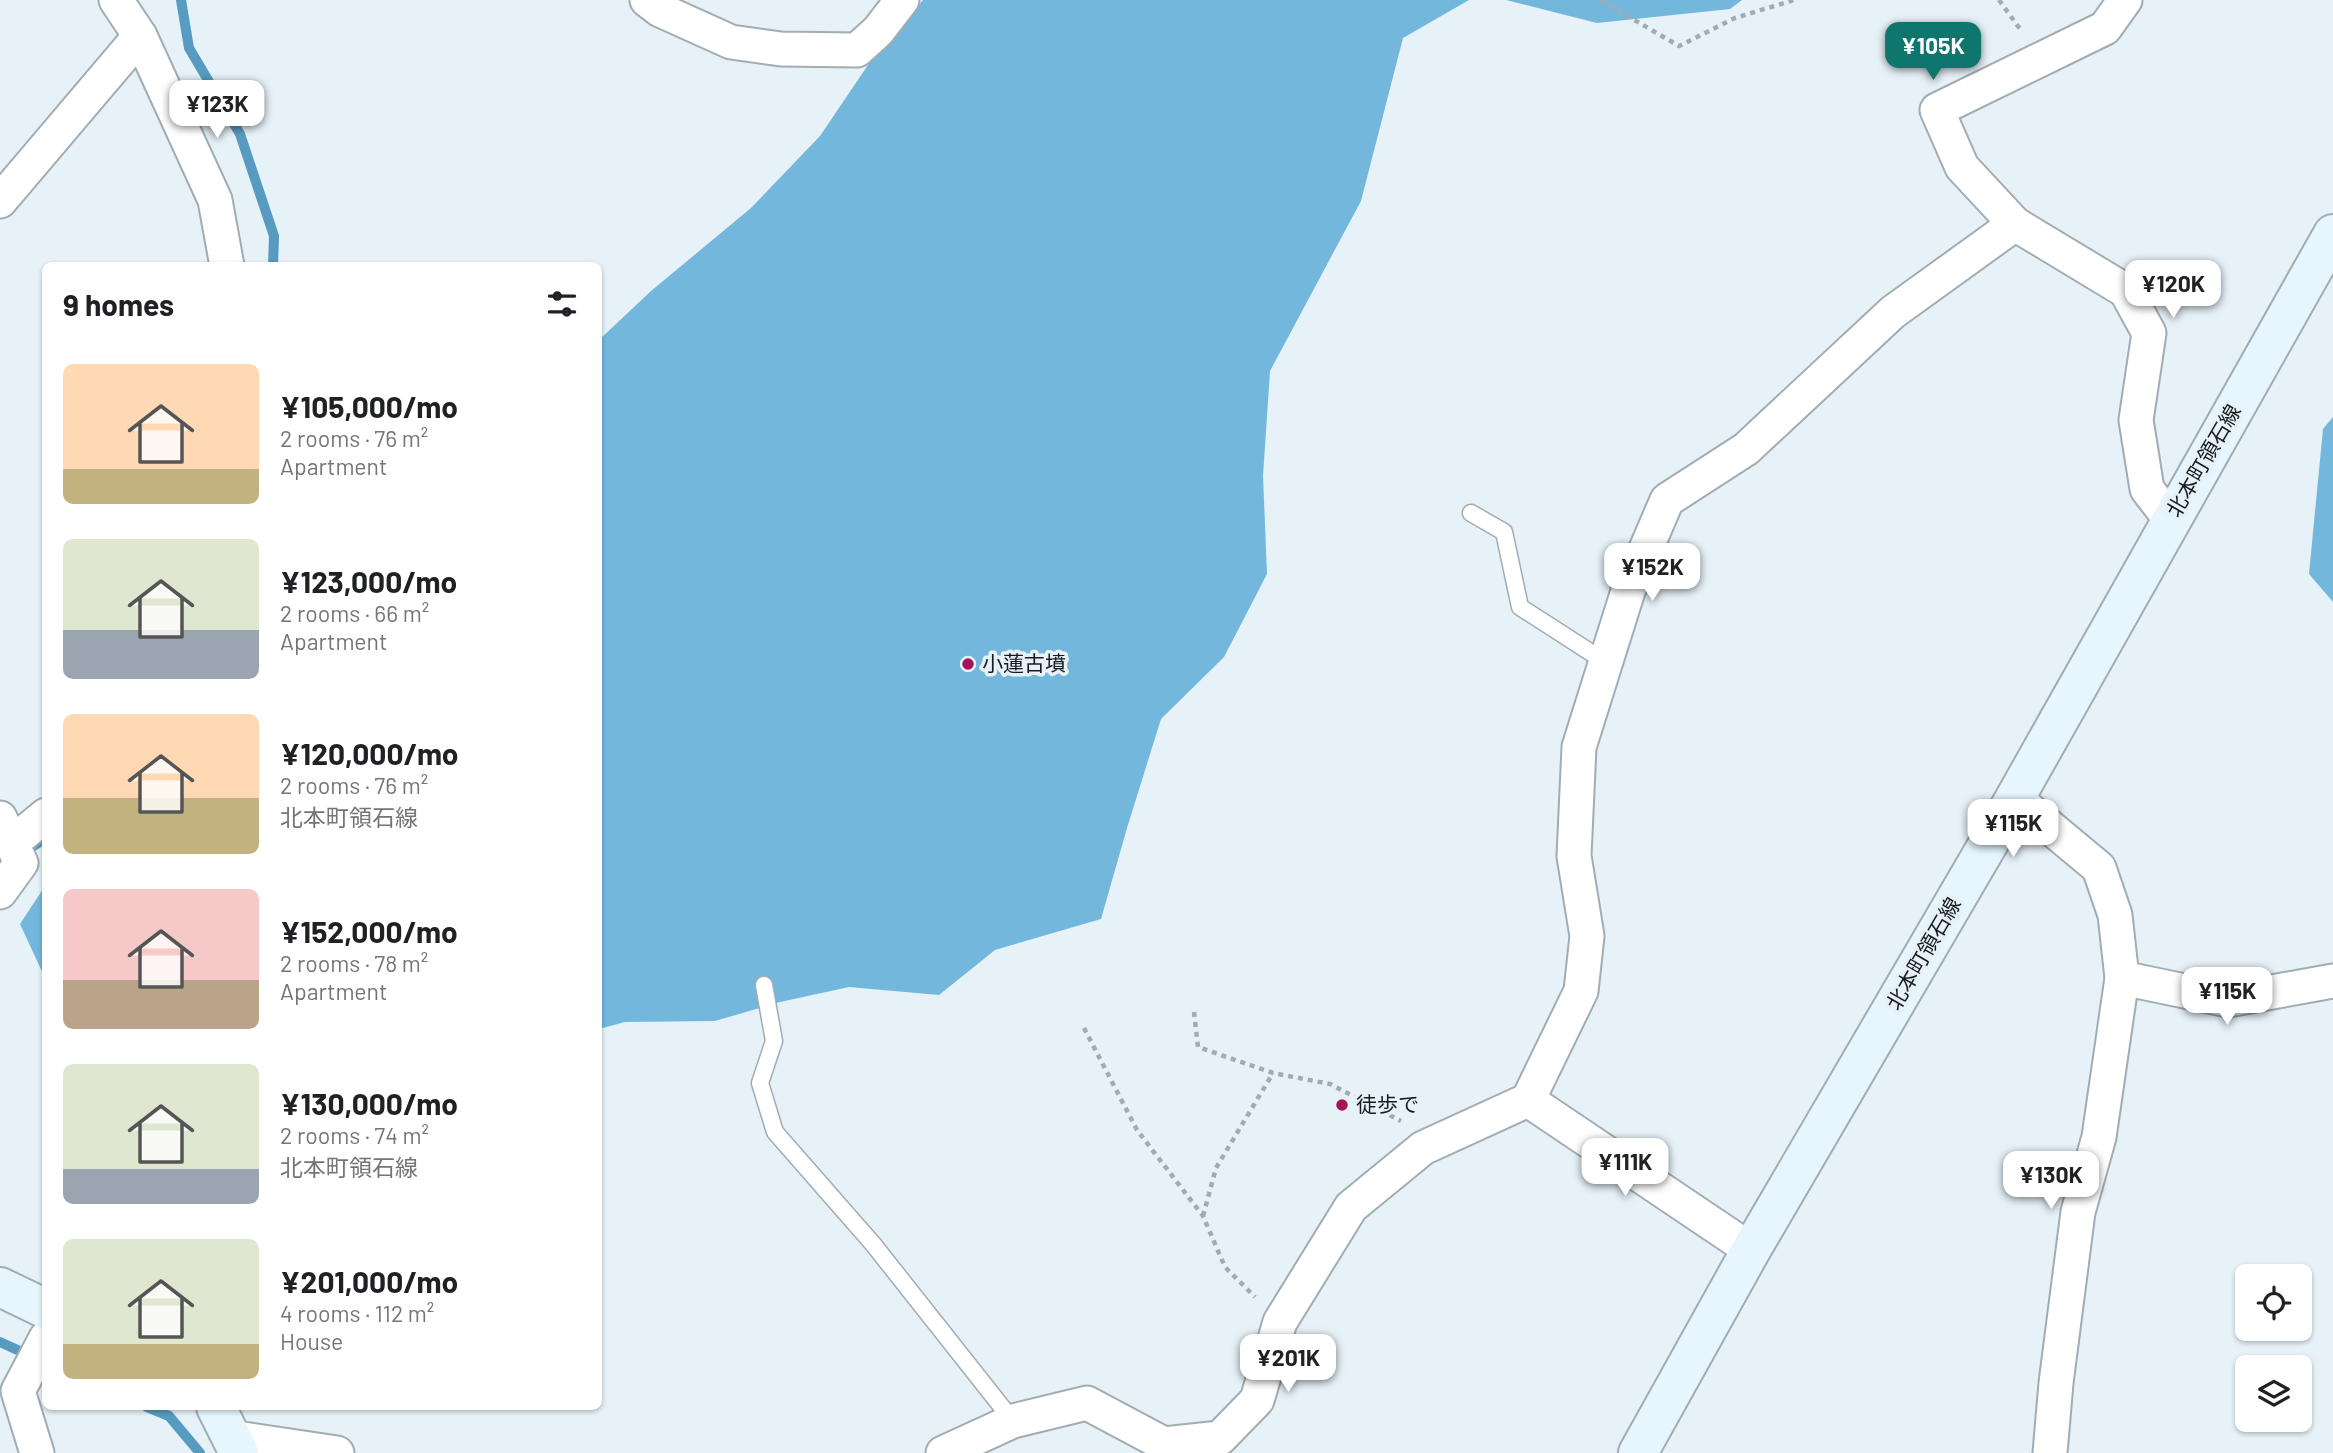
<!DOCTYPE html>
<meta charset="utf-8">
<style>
body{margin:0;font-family:Barlow,"Noto Sans JP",sans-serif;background:#f6f6f6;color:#202124;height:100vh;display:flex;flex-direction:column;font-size:26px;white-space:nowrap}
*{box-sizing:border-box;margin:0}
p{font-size:23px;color:#757577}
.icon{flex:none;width:38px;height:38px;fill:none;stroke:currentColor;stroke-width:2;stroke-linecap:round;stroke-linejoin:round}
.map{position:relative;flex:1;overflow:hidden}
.panel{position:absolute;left:42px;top:262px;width:560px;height:1148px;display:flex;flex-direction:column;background:#fff;border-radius:10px;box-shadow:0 2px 5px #0004}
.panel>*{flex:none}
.controls{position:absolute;left:2235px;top:1264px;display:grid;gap:14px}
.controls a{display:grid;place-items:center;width:77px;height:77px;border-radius:10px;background:#fff;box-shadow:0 2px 5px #0004;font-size:35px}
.price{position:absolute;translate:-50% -60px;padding:0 16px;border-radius:14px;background:#fff;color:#222;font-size:23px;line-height:46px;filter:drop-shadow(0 2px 4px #0008)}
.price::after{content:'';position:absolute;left:50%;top:42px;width:21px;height:16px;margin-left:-10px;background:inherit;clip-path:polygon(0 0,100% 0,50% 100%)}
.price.current{background:#0f766e;color:#fff}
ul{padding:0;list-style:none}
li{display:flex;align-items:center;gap:21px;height:175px;padding:0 21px}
li span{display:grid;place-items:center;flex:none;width:196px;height:140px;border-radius:10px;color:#555}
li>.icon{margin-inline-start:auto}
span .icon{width:84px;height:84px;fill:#fffc;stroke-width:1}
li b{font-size:30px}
h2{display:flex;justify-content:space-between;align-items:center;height:84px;padding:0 21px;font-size:30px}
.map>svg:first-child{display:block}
.forest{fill:#73b7dd}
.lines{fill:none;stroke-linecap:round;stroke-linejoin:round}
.stream{stroke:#579bc0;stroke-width:10}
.lane-casing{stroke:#a2acb3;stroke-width:19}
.street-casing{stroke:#a2acb3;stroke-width:37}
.secondary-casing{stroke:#a2acb3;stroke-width:42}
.path{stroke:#a2abb0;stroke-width:4.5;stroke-dasharray:5 5;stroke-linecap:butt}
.lane{stroke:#fff;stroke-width:16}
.street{stroke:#fff;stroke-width:33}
.secondary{stroke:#e6f5fe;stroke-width:38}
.poi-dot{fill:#a41458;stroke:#e6f1f8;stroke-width:2.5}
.labels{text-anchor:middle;stroke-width:7;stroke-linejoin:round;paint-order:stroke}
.street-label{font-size:21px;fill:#171b1d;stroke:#e6f1f8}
.poi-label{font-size:21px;fill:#171b1d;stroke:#e6f1f8;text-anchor:start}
</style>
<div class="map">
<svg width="2333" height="1453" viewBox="0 0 2333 1453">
<rect width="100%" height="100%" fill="#e6f1f8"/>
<!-- forest -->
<g class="forest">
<path d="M923 0H1469L1403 38 1361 201 1270 371 1263 476 1267 574 1224 657 1161 719 1127 828 1101 919 995 950 939 995 849 987 780 1002 715 1021 625 1022 599 1029V340L651 291 751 208 820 136 870 62Z"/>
<path d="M1506 0H1742L1730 9 1597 23Z"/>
<path d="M2333 417V602L2309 574 2323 429Z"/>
<path d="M45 886V978L20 924Z"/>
</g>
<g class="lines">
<!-- stream -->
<g class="stream">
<path d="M181 0 189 48 240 134 274 236 273 266"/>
<path d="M24 852 46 838"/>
<path d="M0 1342 33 1357"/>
<path d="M147 1407 169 1416 200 1453"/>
</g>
<!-- lane casing -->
<g class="lane-casing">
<g id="lane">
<path d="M1471 513 1504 532 1520 607 1607 663"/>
<path d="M764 985 774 1041 760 1083 775 1132 873 1244 1013 1421"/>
</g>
</g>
<!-- street casing -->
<g class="street-casing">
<g id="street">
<path d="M116 0 140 36 215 200 227 266"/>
<path d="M647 0 660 10 731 42 781 49 857 50 878 31 902 0"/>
<path d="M2125 0 2105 28 1937 110 1962 167 2015 224 2126 291 2149 333 2136 420 2147 489 2170 519"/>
<path d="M0 201 140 36"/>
<path d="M2015 798 2099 868 2115 915 2122 978 2099 1137 2078 1212 2056 1383 2050 1453"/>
<path d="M0 818 21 863 0 892"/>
<path d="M12 843 46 815"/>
<path d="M2122 978 2228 1000 2333 981"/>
<path d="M1528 1100 1751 1250"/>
<path d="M230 1437 337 1453"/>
<path d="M37 1453 18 1391 46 1338"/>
<path d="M943 1453 1013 1421 1087 1403 1164 1444 1220 1438 1257 1400 1280 1322 1351 1207 1423 1148 1528 1100 1581 991 1587 936 1574 856 1579 747 1628 591 1667 500 1746 449 1893 312 2015 224"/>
</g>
</g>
<!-- secondary casing -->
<g class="secondary-casing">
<g id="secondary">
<path d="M0 1287 46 1309"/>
<path d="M216 1407 239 1453"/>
<path d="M1638 1453 1751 1250 2015 798 2333 234"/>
</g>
</g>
<!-- path -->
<g class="path">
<path d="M1600 0 1679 46 1735 18 1794 0"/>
<path d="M1999 0 2020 29"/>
<path d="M1194 1012 1198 1047 1273 1073 1330 1084 1401 1121"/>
<path d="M1084 1028 1137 1130 1203 1216 1225 1267 1255 1297"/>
<path d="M1203 1216 1216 1168 1273 1073"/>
</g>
<!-- lane -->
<use href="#lane" class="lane"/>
<!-- street -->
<use href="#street" class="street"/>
<!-- secondary -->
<use href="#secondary" class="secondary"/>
</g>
<!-- markers -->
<g class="poi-dot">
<circle cx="968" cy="664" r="7"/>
<circle cx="1342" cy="1105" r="7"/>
</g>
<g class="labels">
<!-- street labels -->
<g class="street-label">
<text transform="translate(2204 461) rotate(-60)" y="7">北本町領石線</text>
<text transform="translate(1924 954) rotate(-60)" y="7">北本町領石線</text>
</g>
<!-- poi labels -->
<g class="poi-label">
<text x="982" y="671">小蓮古墳</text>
<text x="1356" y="1112">徒歩で</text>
</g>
</g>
</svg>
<div class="controls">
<a><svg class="icon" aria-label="locate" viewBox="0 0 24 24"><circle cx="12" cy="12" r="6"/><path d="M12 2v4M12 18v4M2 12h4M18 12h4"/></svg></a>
<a><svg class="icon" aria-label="layers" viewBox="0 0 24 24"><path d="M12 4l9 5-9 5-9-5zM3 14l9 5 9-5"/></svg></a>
</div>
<b class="price current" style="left:1933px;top:82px">¥105K</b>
<b class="price" style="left:217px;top:140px">¥123K</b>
<b class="price" style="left:2173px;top:320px">¥120K</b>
<b class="price" style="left:1652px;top:603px">¥152K</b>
<b class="price" style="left:2013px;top:859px">¥115K</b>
<b class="price" style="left:2227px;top:1027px">¥115K</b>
<b class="price" style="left:1625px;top:1198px">¥111K</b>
<b class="price" style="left:2051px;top:1211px">¥130K</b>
<b class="price" style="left:1288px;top:1394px">¥201K</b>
<section class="panel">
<h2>9 homes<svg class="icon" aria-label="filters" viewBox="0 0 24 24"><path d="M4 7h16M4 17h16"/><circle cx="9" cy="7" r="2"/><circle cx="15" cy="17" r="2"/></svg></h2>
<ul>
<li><span style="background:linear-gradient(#ffd9b3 75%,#c2b280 0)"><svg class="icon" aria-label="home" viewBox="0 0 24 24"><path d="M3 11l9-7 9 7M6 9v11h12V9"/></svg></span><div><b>¥105,000/mo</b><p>2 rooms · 76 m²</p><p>Apartment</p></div></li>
<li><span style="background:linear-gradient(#dfe7d0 65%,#9aa5b1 0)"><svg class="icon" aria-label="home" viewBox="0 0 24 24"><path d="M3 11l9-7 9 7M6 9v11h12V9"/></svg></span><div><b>¥123,000/mo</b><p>2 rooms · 66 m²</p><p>Apartment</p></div></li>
<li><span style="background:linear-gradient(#ffd9b3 60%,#c2b280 0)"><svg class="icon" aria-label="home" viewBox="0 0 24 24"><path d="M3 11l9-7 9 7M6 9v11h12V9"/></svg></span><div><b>¥120,000/mo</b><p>2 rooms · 76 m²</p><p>北本町領石線</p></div></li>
<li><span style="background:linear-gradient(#f6c9c9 65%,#b9a48a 0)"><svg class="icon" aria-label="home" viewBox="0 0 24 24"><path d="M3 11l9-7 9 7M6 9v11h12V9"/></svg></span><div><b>¥152,000/mo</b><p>2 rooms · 78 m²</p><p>Apartment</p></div></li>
<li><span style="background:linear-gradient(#dfe7d0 75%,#9aa5b1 0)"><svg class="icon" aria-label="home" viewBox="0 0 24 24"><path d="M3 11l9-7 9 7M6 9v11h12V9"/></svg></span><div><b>¥130,000/mo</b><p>2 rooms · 74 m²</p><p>北本町領石線</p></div></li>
<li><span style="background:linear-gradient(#dfe7d0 75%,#c2b280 0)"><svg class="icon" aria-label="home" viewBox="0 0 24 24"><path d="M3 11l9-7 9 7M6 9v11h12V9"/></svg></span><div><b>¥201,000/mo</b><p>4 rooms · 112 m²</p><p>House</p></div></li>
</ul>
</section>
</div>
